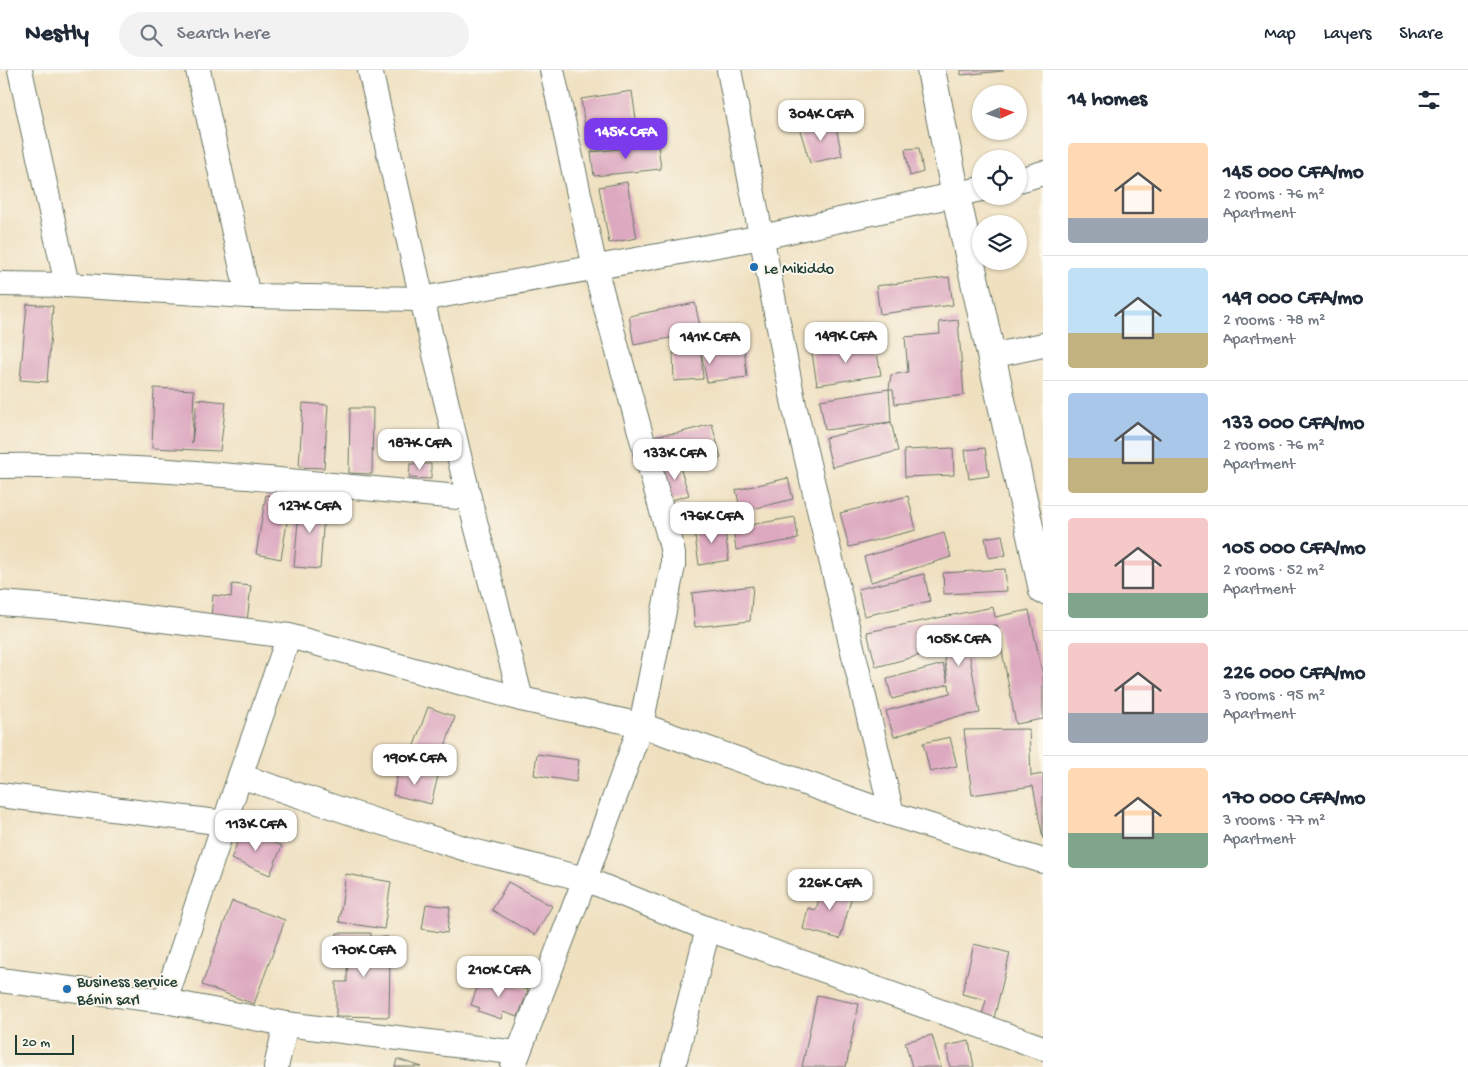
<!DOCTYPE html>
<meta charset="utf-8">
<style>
body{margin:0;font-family:"Gochi Hand",sans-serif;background:#f2f2f3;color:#1f2937;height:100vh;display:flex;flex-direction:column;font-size:19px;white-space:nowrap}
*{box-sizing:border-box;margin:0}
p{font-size:16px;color:#747a83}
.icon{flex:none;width:28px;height:28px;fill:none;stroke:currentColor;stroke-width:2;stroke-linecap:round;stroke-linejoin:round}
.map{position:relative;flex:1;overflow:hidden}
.drawer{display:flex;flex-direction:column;background:#fff;width:425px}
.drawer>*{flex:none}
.needle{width:32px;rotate:87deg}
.buttons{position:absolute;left:972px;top:15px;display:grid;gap:10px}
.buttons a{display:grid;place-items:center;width:55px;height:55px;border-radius:50%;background:#fff;box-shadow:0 1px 4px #0004;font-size:25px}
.scale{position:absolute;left:15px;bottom:12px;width:59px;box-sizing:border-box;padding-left:5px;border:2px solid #1f3d34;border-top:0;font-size:14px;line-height:18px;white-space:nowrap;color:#1f3d34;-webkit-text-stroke:4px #fbf7ec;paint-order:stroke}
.price{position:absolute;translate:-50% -42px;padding:0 11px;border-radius:10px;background:#fff;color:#222;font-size:16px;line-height:32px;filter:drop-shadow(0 1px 2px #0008)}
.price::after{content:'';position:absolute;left:50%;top:30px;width:15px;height:11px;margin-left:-8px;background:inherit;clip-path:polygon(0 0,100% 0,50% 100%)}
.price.selected{background:#7c3aed;color:#fff}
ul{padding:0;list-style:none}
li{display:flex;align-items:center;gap:15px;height:125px;padding:0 25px}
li+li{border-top:1px solid #e0e1e3}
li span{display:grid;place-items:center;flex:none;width:140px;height:100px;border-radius:5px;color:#555}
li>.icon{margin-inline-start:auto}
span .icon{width:60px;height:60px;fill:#fffc;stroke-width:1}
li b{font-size:21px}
h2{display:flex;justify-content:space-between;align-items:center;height:60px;padding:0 25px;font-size:21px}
header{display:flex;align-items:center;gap:30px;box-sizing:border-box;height:70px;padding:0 25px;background:#fff;border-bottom:1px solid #e0e1e3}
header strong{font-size:24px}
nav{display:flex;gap:28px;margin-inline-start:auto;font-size:18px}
.search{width:350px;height:45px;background:#f2f2f3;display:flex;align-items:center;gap:12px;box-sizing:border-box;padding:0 18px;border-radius:28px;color:#747a83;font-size:19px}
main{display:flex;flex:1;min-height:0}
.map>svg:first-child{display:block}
.building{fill:#dda9c0}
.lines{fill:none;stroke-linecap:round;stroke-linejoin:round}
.minor-casing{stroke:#687665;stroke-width:26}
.major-casing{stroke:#687665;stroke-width:30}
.minor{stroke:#fff;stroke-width:24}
.major{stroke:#fff;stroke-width:28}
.poi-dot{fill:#1f6fb2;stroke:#fbf7ec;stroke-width:2}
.labels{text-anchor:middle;stroke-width:4;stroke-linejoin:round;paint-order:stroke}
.poi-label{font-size:16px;fill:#1f3d34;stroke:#fbf7ec;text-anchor:start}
</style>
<header>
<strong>Nestly</strong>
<div class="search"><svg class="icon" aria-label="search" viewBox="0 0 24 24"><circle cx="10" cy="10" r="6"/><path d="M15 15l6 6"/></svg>Search here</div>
<nav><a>Map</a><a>Layers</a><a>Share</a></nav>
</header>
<main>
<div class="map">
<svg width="1043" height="997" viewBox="0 0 1043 997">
<rect width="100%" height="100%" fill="#fbf7ec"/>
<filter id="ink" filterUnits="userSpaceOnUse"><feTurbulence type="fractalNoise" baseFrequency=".02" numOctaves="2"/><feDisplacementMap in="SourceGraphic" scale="10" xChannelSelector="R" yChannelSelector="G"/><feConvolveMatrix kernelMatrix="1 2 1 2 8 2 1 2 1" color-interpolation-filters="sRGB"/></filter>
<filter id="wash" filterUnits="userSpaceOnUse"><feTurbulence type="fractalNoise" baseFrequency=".0096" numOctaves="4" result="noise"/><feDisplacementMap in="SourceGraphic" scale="20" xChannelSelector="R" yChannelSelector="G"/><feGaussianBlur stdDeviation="1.12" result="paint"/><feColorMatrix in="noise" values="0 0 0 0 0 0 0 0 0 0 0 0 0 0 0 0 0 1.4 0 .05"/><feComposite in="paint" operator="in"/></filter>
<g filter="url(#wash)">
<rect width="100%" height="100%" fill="#efe0c0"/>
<g id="blocks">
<!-- building -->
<g class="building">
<path d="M961 0H1003V1L961 5Z"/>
<path d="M632 21 637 57 586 64 581 29Z"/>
<path d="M835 52 842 86 810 93 799 57Z"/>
<path d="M658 75 661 99 594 106 591 82Z"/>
<path d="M919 78 923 102 910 106 905 79Z"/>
<path d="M627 112 637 168 609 173 599 117Z"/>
<path d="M949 207 953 235 880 244 876 216Z"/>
<path d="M695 233 701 262 634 275 629 246Z"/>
<path d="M27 234 53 236 47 312 20 310Z"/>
<path d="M958 250 964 325 895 334 893 320 889 319 891 352 898 381 832 397 825 368 891 352 825 360 820 330 889 319 891 305 908 302 905 267 940 264 939 252Z"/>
<path d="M875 272 881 305 817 315 812 283Z"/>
<path d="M744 277 747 307 707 312 701 282 703 309 674 311 673 283Z"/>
<path d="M154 318 194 320 192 373 197 329 226 332 220 381 152 378Z"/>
<path d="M303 333 328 335 324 398 299 397Z"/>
<path d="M350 338H373L372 404 349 403Z"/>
<path d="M712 354 721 388 686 397 680 377 658 379 656 365 678 363Z"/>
<path d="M953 378 954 405 905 407 904 380Z"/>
<path d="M985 378 989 406 969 409 965 380Z"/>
<path d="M678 391 689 425 672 430 662 396Z"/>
<path d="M410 394H431V409L409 408Z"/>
<path d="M788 408 793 429 741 442 736 420Z"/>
<path d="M266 425 291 429 281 489 256 484Z"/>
<path d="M908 426 916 460 849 477 840 443Z"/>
<path d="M300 429 325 431 320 499 294 497Z"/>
<path d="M795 447 798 469 736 480 733 458Z"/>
<path d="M724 454 729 490 699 495 694 459Z"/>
<path d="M944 463 951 487 871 512 864 487Z"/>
<path d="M1002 465 1006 485 989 488 985 468Z"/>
<path d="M1005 499 1007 521 944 524 943 503Z"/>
<path d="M924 504 930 531 864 546 858 519Z"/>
<path d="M232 514 251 516 247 552 211 547 213 525 231 527Z"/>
<path d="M753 516 750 551 695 557 692 523Z"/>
<path d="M993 537 995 547 1029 540 1043 606V649L1016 654 997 555 965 561 980 643 955 647 894 667 886 641 950 623 949 614 892 629 887 609 943 594 948 612 943 579 876 597 867 562Z"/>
<path d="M428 637 455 647 439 694 411 684Z"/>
<path d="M1029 659 1031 706 1043 704V769L1033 716 972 725 964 660Z"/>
<path d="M950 667 957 696 930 702 923 673Z"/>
<path d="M537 684 579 690 576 712 534 705Z"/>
<path d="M399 698 438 706 431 734 393 725Z"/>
<path d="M242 760 282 776 270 805 231 789Z"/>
<path d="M346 804 391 812 384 859 339 852Z"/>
<path d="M824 810 854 819 840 869 803 859 808 838 816 840Z"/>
<path d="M508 812 552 836 535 865 492 840Z"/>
<path d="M232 831 285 850 254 934 202 915Z"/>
<path d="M426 834 450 837 447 863 422 859Z"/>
<path d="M337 863H371V867H388V879H381V889H390L389 947 336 946V912H347L348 872H336Z"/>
<path d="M974 874 1010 883 993 952 981 949 986 930 962 924Z"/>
<path d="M490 906 528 920 518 947 503 942 501 949 478 941 480 938 471 935 479 912 487 915Z"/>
<path d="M817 925 859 934 846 997H802Z"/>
<path d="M932 965 941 997H912L905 972Z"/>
<path d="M969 971 974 997H950L946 976Z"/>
<path d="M397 989 422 997H395Z"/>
</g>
</g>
</g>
<g filter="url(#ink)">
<use href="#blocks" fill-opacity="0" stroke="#687665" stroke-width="1"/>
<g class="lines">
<!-- minor casing -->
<g class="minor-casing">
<g id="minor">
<path d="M20 0 67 215"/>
<path d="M198 0 248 226"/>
<path d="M370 0 422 229 469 428 521 629"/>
<path d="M729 0 794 335 892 744"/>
<path d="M1019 110 1043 103"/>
<path d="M0 214 67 215 248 226 422 229 762 167 981 119"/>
<path d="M991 286 1043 275"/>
<path d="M0 396C157 394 313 414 469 428"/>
<path d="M0 533 67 538 289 566 521 629 641 655 892 744 1043 791"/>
<path d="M240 706 373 750 473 781 585 809 708 859 1043 978"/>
<path d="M0 725 225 753"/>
<path d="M0 910 165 931 286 954 518 983"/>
<path d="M165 931 240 706 289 566"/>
<path d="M276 997 286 954"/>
<path d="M513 997 585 809 641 655 673 496V484L671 474 595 198 552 0"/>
<path d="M673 997 708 859"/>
</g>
</g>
<!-- major casing -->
<g class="major-casing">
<path id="major" d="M931 0 956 126 1043 520"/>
</g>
<!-- minor -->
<use href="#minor" class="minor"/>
<!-- major -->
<use href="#major" class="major"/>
</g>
</g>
<!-- markers -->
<g class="poi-dot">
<circle cx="754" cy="197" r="5"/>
<circle cx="67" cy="919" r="5"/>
</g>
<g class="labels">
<!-- poi labels -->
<g class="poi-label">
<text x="764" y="203">Le Mikiddo</text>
<text x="77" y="916">Business service<tspan x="77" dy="18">Bénin sarl</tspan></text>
</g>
</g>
</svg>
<div class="buttons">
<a><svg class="needle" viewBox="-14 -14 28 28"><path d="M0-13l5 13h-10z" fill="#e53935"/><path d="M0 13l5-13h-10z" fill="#747a83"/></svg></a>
<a><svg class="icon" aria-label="locate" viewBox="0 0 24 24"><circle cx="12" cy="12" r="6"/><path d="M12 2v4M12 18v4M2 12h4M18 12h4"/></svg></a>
<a><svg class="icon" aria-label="layers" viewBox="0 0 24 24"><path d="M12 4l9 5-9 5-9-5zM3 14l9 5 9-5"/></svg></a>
</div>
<div class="scale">20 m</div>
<b class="price" style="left:821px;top:72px">304K CFA</b>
<b class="price selected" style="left:626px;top:90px">145K CFA</b>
<b class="price" style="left:846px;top:294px">149K CFA</b>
<b class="price" style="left:710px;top:295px">141K CFA</b>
<b class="price" style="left:420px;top:401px">187K CFA</b>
<b class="price" style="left:675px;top:411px">133K CFA</b>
<b class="price" style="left:310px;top:464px">127K CFA</b>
<b class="price" style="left:712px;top:474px">176K CFA</b>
<b class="price" style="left:959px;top:597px">105K CFA</b>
<b class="price" style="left:415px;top:716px">190K CFA</b>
<b class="price" style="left:256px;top:782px">113K CFA</b>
<b class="price" style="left:830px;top:841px">226K CFA</b>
<b class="price" style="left:364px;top:908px">170K CFA</b>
<b class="price" style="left:499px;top:928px">210K CFA</b>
</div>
<section class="drawer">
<h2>14 homes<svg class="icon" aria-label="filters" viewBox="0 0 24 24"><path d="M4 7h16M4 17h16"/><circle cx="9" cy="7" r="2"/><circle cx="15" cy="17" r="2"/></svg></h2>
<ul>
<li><span style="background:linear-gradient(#ffd9b3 75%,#9aa5b1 0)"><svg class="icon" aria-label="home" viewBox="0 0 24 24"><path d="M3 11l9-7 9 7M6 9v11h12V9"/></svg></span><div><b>145 000 CFA/mo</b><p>2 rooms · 76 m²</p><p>Apartment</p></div></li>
<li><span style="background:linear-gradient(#bfe0f5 65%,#c2b280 0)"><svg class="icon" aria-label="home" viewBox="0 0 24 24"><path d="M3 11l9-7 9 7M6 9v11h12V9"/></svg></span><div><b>149 000 CFA/mo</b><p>2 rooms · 78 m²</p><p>Apartment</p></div></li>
<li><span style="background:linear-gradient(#a9c7e8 65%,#c2b280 0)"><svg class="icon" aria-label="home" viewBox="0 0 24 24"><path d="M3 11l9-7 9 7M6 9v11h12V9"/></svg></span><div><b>133 000 CFA/mo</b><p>2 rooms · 76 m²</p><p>Apartment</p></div></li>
<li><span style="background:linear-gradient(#f6c9c9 75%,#7fa58c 0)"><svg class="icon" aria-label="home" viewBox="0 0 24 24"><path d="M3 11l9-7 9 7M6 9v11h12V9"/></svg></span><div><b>105 000 CFA/mo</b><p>2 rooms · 52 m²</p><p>Apartment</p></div></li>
<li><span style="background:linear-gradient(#f6c9c9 70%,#9aa5b1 0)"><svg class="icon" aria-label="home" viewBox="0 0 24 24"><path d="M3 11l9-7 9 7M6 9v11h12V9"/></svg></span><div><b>226 000 CFA/mo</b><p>3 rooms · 95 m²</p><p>Apartment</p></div></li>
<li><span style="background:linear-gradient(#ffd9b3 65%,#7fa58c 0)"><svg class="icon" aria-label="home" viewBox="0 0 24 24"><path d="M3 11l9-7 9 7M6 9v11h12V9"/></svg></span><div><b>170 000 CFA/mo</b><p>3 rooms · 77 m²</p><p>Apartment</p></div></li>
</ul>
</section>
</main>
